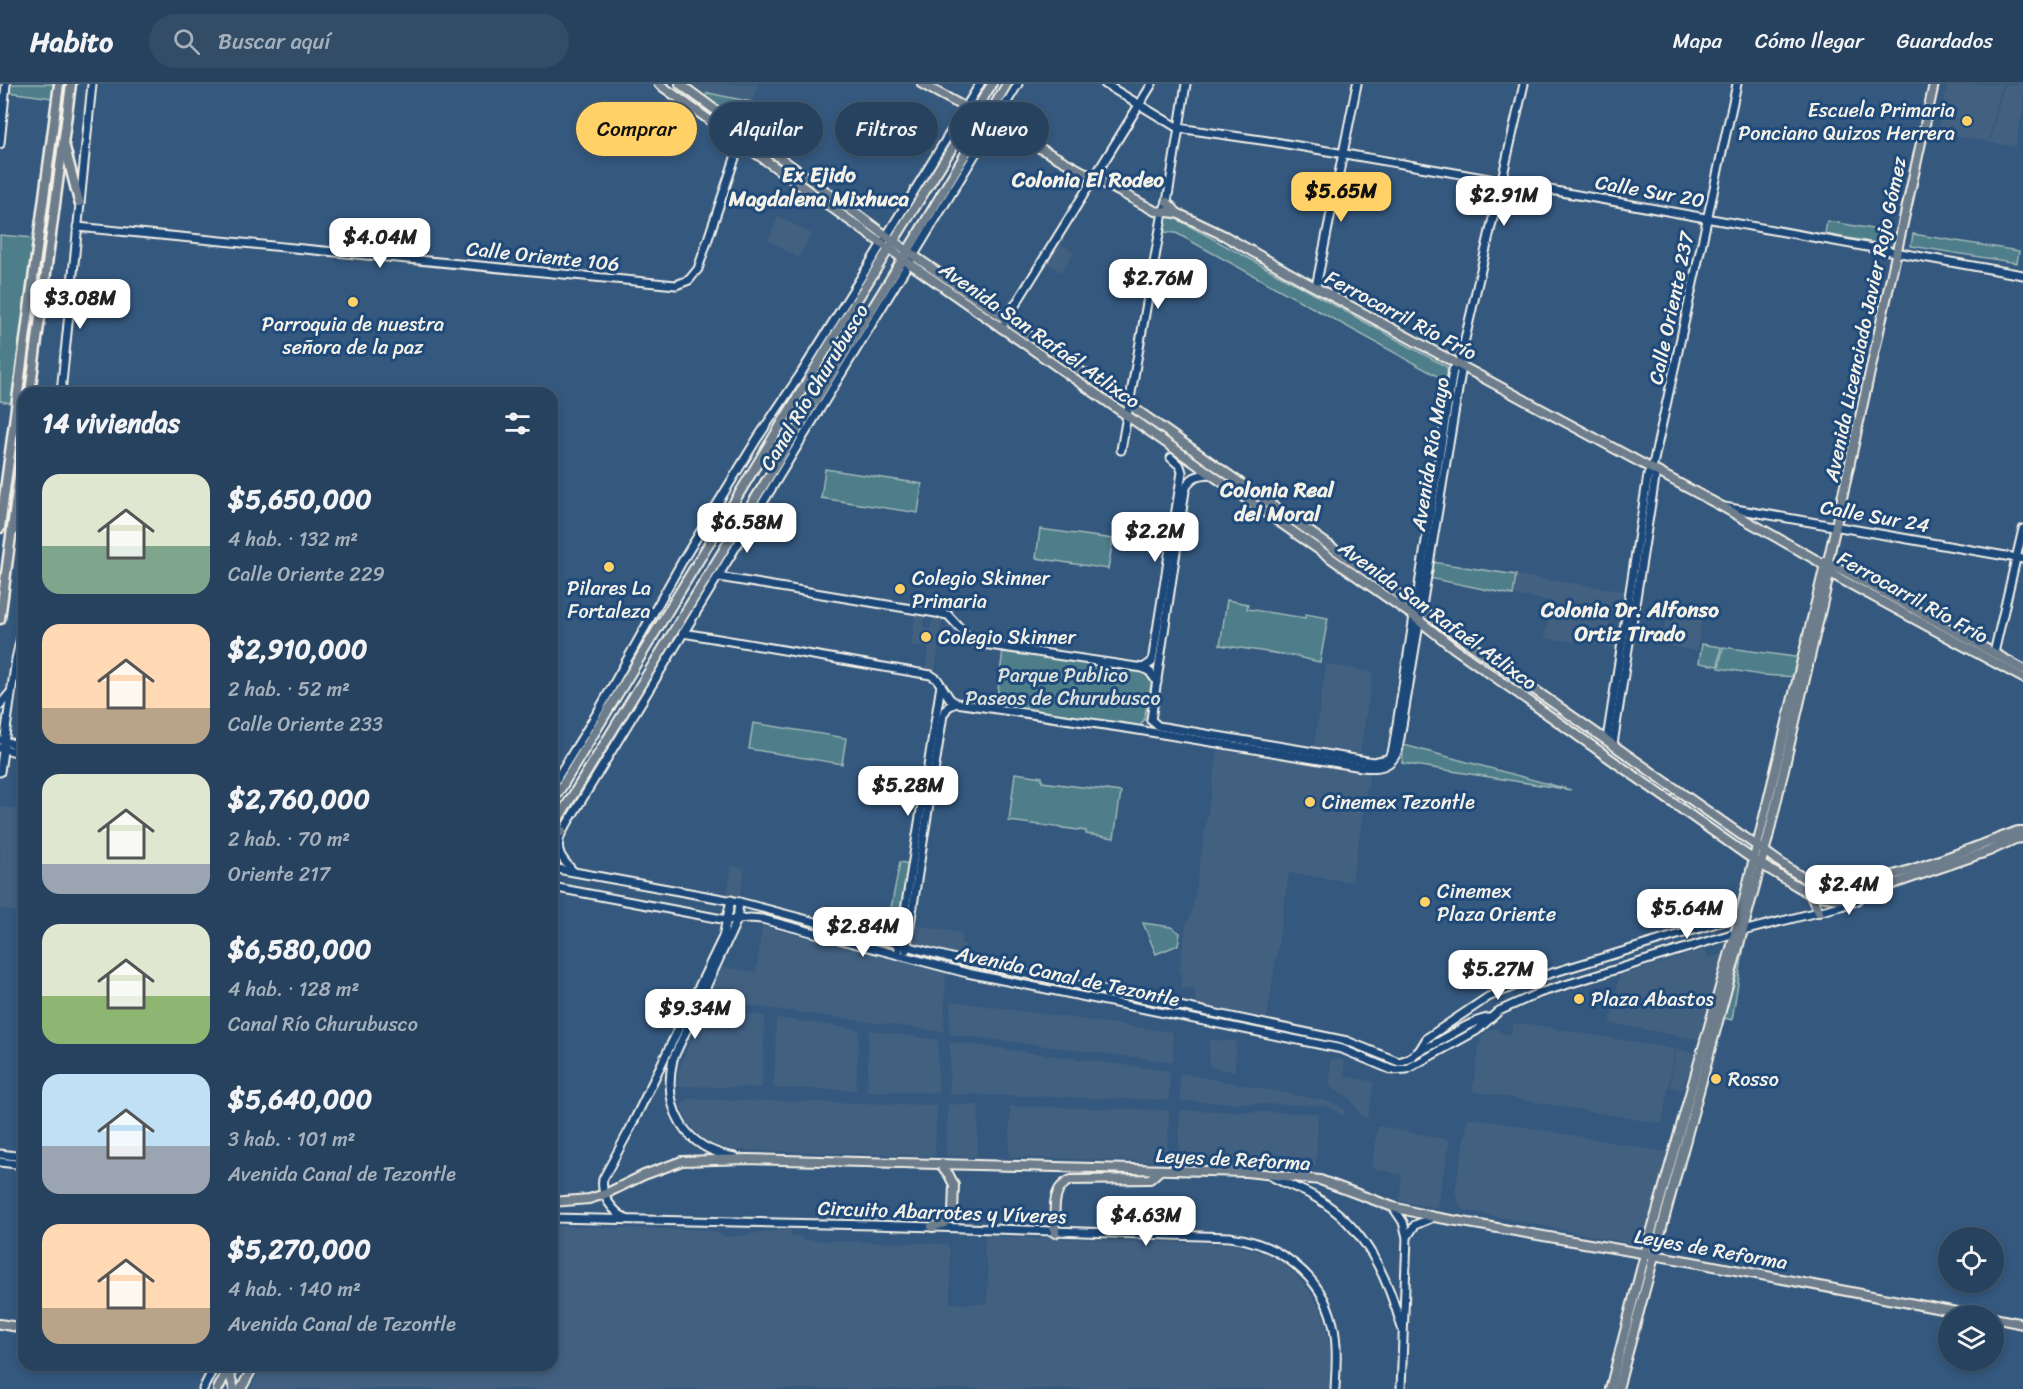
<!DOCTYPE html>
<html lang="es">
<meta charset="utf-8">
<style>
body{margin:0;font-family:Sriracha,sans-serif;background:#334d67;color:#f1f3f6;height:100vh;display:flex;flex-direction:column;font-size:22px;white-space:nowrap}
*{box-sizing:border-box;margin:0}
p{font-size:20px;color:#a4b0bc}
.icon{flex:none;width:33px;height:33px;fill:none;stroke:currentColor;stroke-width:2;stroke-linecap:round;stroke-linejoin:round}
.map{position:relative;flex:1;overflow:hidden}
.drawer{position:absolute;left:18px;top:303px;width:540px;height:984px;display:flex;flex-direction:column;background:#27425e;border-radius:18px;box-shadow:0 3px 9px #0003,0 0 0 2px #435b73}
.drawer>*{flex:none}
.guide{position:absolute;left:576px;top:18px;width:570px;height:54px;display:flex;gap:12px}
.fabs{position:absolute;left:1938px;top:1143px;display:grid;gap:12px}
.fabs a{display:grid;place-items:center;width:66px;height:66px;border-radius:50%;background:#27425e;box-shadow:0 3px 9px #0003,0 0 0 2px #435b73;font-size:30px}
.price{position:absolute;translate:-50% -51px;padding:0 14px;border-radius:12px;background:#fff;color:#222;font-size:20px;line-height:39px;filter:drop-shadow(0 2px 3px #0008)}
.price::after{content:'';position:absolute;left:50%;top:36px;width:18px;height:14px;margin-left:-9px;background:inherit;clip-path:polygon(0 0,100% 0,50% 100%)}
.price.selected{background:#ffd166;color:#111}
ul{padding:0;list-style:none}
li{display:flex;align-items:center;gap:18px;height:150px;padding:0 24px}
li span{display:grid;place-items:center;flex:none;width:168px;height:120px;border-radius:18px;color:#555}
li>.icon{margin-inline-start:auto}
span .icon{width:72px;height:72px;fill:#fffc;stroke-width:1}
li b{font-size:26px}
h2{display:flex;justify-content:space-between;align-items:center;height:72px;padding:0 24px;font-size:26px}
.tag{padding:0 21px;border-radius:27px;background:#27425e;box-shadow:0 3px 9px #0003,0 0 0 2px #435b73;font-size:21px;line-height:54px}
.tag.selected{background:#ffd166;color:#111}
header{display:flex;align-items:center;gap:36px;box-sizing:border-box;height:84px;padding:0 30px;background:#27425e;border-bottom:2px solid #435b73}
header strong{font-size:28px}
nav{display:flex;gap:33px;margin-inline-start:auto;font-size:21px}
.search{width:420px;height:54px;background:#334d67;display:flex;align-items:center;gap:15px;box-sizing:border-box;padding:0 21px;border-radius:33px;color:#a4b0bc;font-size:22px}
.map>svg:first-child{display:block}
.built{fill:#436180}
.green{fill:#4e7e89;stroke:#a1b8b8;stroke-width:1.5}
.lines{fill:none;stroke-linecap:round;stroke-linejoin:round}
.secondary-casing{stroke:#f4f1e8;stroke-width:11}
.primary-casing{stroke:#f4f1e8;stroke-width:12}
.highway-casing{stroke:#f4f1e8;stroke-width:13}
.secondary{stroke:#1f4a7a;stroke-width:7}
.primary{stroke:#6d7d8c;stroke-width:8}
.highway{stroke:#6d7d8c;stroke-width:8}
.poi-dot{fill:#ffd166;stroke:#1f4a7a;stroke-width:2}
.labels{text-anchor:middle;stroke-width:6;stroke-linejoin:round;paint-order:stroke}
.poi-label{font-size:20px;fill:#f4f1e8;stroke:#1f4a7a;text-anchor:start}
.street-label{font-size:20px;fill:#f4f1e8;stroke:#1f4a7a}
.park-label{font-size:20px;fill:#dbe0da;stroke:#1f4a7a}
.neighbourhood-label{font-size:21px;font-weight:bold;fill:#f4f1e8;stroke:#1f4a7a}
</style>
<header>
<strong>Habito</strong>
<div class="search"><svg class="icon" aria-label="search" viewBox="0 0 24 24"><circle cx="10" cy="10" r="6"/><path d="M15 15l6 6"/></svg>Buscar aquí</div>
<nav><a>Mapa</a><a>Cómo llegar</a><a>Guardados</a></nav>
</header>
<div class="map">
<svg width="2023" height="1305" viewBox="0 0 2023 1305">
<rect width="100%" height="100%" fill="#34587e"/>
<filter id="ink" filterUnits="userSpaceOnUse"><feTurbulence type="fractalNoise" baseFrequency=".0167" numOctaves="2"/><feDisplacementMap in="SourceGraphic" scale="12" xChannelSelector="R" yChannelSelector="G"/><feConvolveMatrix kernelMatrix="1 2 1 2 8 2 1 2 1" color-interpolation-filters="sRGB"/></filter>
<g filter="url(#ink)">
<!-- built -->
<g class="built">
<path d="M685 0H758L743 41 707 17 706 12 702 11V8L696 7Z"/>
<path d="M1948 0H2002L1989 58 1937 49Z"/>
<path d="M2004 0H2023V28L2015 63 1990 59Z"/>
<path d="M778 132 812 150 798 174 768 156Z"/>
<path d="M1057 157 1074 168 1061 188 1045 177Z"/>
<path d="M1516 491 1626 507 1623 531 1611 530 1608 556 1618 557 1617 564 1545 554 1550 517 1513 511Z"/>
<path d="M1670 514 1704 520 1697 567 1662 561Z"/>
<path d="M919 531 925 532 923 544 930 545 933 531 943 533 935 588 925 587 929 564 911 561 915 533Z"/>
<path d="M1326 580 1373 588 1360 669 1314 662Z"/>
<path d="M1218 666 1370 688 1352 798 1289 789 1267 934 1196 920 1194 904 1180 905 1182 890 1179 889 1186 840 1191 830 1194 815Z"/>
<path d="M0 722 24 727V829L0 825Z"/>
<path d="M732 782 745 784 739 815 726 813Z"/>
<path d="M914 841 962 849 961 859 966 860 963 874 910 861Z"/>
<path d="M762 842 946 889 944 948 707 916 722 883 756 888Z"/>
<path d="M1705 865 1708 874 1724 870 1701 956 1610 939 1619 892Z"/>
<path d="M951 917 1173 948V978L949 950Z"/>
<path d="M706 924 765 932 762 1004 677 1002 678 988 683 975Z"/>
<path d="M776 934 859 945 856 1006 774 1004Z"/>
<path d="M1513 940H1529L1675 965 1662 1040 1472 1007 1481 953 1489 946 1498 944V948L1511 950Z"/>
<path d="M869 946 938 956V1009L867 1007Z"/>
<path d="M1209 956 1236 957 1235 988 1209 983Z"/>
<path d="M950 958 1170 987 1169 1016 949 1010Z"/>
<path d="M1676 965 1694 969 1689 992H1686L1683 1006 1670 1003Z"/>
<path d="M1330 975 1344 976 1345 992 1374 998 1368 1035 1362 1033 1349 1013 1330 1003Z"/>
<path d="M1180 989 1328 1017 1338 1021 1346 1027 1342 1032 1335 1026 1325 1022 1180 1017Z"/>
<path d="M689 1015 937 1021 935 1072 733 1066 717 1062 701 1053 688 1038 681 1022 684 1017Z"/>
<path d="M948 1020 979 1021 977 1073 946 1072Z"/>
<path d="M1010 1022 1169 1026 1167 1078 1009 1073Z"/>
<path d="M1180 1026 1318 1029 1316 1082 1178 1078Z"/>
<path d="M1468 1033 1667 1068 1645 1151 1634 1160 1463 1126 1458 1119 1455 1107Z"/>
<path d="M1378 1042 1450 1056 1437 1124 1399 1117 1402 1091 1371 1084Z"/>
<path d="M552 1142 710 1146 727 1153 790 1145 792 1152H799L804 1156 947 1160 950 1166V1219L987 1220 988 1187 984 1169 985 1152 1233 1160 1271 1171 1289 1184 1308 1205 1321 1226 1327 1245 1330 1268 1329 1305H251L262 1281H552Z"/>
</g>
<!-- green -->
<g class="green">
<path d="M8 0H54L52 14 8 8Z"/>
<path d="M708 9 752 18 743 41 707 17 706 11Z"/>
<path d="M1165 133 1175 134 1447 283 1448 298 1176 149 1163 148Z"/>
<path d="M1827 137 1890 148 1888 161 1825 150Z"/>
<path d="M1913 150 2019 167 2017 179 1911 162Z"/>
<path d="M0 151 34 154 11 319 0 317Z"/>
<path d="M825 385 922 400 918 429 821 414Z"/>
<path d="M1040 445 1113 455 1108 485 1036 474Z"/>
<path d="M1432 478 1516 491 1513 511 1429 494Z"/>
<path d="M1227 516 1248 520 1247 525 1305 534 1306 530 1328 534 1320 578 1301 574V573L1220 561Z"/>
<path d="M1702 560 1721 563 1718 582 1699 579Z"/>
<path d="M1723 563 1802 574 1797 593 1761 591 1719 584Z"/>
<path d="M1003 566 1141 586 1148 588 1152 596 1144 636 1140 642 996 621Z"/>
<path d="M753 639 846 654 842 680 749 665Z"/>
<path d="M1404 661 1571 706 1402 679Z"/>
<path d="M1015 689 1042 693V698L1121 708 1114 754 1086 750V747L1009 737Z"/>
<path d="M900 778 911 780 900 858 885 854Z"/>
<path d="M1143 839 1171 843 1180 849 1178 861 1156 870Z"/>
<path d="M1743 856H1745L1732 936 1724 934Z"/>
</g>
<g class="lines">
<!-- secondary casing -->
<g class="secondary-casing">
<g id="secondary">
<path d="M1105 0 1178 44 1275 58 1461 90 2023 191"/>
<path d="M0 60 6 0"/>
<path d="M77 143 676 201 689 196 698 185 744 47"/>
<path d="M1316 203 1357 0"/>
<path d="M1001 244 1152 0"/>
<path d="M61 309 92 0"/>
<path d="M1121 366 1163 128 1167 118 1186 0"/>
<path d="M1724 423 2023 475"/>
<path d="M719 493 948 531 969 554 976 559 1143 584 1150 588 1157 598"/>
<path d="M683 549 931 591 937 595 950 615 956 619 1132 645 1362 683C1379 685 1392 683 1398 666L1461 288 1459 281 1524 0"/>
<path d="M1994 569 2023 445"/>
<path d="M1143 584 1152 578 1182 388 1180 382 1171 374"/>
<path d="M0 621 10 609"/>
<path d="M1151 636 1158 642 1373 678 1388 675 1393 665 1453 286 1459 281"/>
<path d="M1151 636 1185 407C1189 393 1197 391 1210 390"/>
<path d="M1607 655 1648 391 1652 385 1737 0"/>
<path d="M1 656 24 663"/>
<path d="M1613 660 1655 394 1652 385"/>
<path d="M0 664 24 670"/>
<path d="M0 688 16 575 24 541"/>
<path d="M552 702 599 626 683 476 757 355 800 291 865 187 980 0"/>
<path d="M552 784 739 818 959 876 1347 957 1399 978 1408 975 1419 967 1427 954 1488 913 1529 896 1740 832"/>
<path d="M573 787C562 775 554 767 561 750L1018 0"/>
<path d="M552 803 727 836 750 834 762 835 967 889 1342 965 1392 986 1407 985 1476 947 1499 927 1539 909 1735 849 1841 822 1856 817 1867 809"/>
<path d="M906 866 943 631 948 623 956 619"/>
<path d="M898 870 941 601"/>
<path d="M1419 967C1443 959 1463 939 1488 934"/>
<path d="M0 1070 24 1073"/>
<path d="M735 1073C684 1065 662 1024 673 975L737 836 739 818"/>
<path d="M0 1078 24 1081"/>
<path d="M1269 1091C1284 1100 1300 1104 1315 1113 1365 1142 1387 1192 1402 1244"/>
<path d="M1393 1123 1403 1138 1407 1153 1401 1305"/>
<path d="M552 1134 873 1141 1230 1153C1277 1159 1322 1191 1333 1240 1338 1261 1336 1284 1335 1305"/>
<path d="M626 1135C613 1127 600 1112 603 1095L630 1045 723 853 731 816"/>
<path d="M1407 1153 1415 1141 1434 1133"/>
<path d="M203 1305 215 1281"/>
</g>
</g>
<!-- primary casing -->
<g class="primary-casing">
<g id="primary">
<path d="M659 0 909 179 1412 531 1454 564 1619 681 1754 776 1810 810 1837 815 1867 809 1989 767 2015 755 2023 754"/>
<path d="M680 0 907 167 1128 320 1764 767C1781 779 1800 794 1819 801 1854 813 1979 761 2018 747H2023"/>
<path d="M922 0 1155 127 1177 129 1225 152 1302 196 1721 422 1818 477 1837 493 2023 594"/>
<path d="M1167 118 1177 129"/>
<path d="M1826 477 2023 585"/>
<path d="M552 719 837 248 992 0"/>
<path d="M552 745 916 153 1007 0"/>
<path d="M552 754 562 747"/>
<path d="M1810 810 1819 828"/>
<path d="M552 1118 589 1115 605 1110 644 1091 682 1077 747 1075 1246 1088 1320 1096 1393 1123 1434 1133 1693 1178 1978 1232"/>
<path d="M932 1143 944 1139 953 1129 954 1101 949 1091 941 1081"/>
<path d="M1055 1149C1055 1129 1050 1104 1071 1096L1150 1095 1159 1087"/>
<path d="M1994 1234 2023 1240"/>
<path d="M0 1240 24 1244"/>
<path d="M228 1284 234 1305"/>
<path d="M218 1305 230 1281"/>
<path d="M241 1305 254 1281"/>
<path d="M1610 1305 1645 1170 1740 832 1825 481"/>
<path d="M1618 1305 1768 754 1830 487 1828 477 1934 0"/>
</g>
</g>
<!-- highway casing -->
<g class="highway-casing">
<g id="highway">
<path d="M65 63 79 118"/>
<path d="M30 309 71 0"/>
<path d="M0 444 59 0"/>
<path d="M13 448 24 430"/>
<path d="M0 535 24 354"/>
</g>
</g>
<!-- secondary -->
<use href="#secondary" class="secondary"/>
<!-- primary -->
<use href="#primary" class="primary"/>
<!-- highway -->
<use href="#highway" class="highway"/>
</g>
</g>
<!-- markers -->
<g class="poi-dot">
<circle cx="1967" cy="37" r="6"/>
<circle cx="353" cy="218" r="6"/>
<circle cx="609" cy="483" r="6"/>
<circle cx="900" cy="505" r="6"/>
<circle cx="926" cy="553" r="6"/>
<circle cx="1310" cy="718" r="6"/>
<circle cx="1425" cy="818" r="6"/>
<circle cx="1579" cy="915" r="6"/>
<circle cx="1716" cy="995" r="6"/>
</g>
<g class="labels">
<!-- poi labels -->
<g class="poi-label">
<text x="1955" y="33" text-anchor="end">Escuela Primaria<tspan x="1955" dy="23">Ponciano Quizos Herrera</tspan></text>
<text x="353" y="247" text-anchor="middle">Parroquia de nuestra<tspan x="353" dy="23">señora de la paz</tspan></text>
<text x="912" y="501">Colegio Skinner<tspan x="912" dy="23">Primaria</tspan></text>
<text x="609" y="511" text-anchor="middle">Pilares La<tspan x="609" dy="23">Fortaleza</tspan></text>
<text x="938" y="560">Colegio Skinner</text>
<text x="1322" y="725">Cinemex Tezontle</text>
<text x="1437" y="814">Cinemex<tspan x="1437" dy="23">Plaza Oriente</tspan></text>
<text x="1591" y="922">Plaza Abastos</text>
<text x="1728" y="1002">Rosso</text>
</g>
<!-- street labels -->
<g class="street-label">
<text transform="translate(1650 107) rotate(10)" y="7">Calle Sur 20</text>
<text transform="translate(543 172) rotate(6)" y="7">Calle Oriente 106</text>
<text transform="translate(1671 224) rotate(-78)" y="7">Calle Oriente 237</text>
<text transform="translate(1401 231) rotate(28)" y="7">Ferrocarril Río Frío</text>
<text transform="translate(1865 235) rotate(-78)" y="7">Avenida Licenciado Javier Rojo Gómez</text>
<text transform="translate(1040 251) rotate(35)" y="7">Avenida San Rafaél Atlixco</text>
<text transform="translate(814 303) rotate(-59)" y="7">Canal Río Churubusco</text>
<text transform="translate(1430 370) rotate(-81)" y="7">Avenida Río Mayo</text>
<text transform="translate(1875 432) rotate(10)" y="7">Calle Sur 24</text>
<text transform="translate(1913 513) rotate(29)" y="7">Ferrocarril Río Frío</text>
<text transform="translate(1438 531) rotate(36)" y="7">Avenida San Rafaél Atlixco</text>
<text transform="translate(1068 892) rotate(12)" y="7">Avenida Canal de Tezontle</text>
<text transform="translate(1233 1075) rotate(3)" y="7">Leyes de Reforma</text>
<text transform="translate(942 1128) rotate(2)" y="7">Circuito Abarrotes y Víveres</text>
<text transform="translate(1711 1165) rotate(10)" y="7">Leyes de Reforma</text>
</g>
<!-- park labels -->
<g class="park-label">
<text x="1063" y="598">Parque Publico<tspan x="1063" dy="23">Paseos de Churubusco</tspan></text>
</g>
<!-- neighbourhood labels -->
<g class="neighbourhood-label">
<text x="819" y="98">Ex Ejido<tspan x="819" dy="24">Magdalena Mixhuca</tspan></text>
<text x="1088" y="103">Colonia El Rodeo</text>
<text x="1277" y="413">Colonia Real<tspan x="1277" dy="24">del Moral</tspan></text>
<text x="1630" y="533">Colonia Dr. Alfonso<tspan x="1630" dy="24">Ortiz Tirado</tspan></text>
</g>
</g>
</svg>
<div class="fabs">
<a><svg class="icon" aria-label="locate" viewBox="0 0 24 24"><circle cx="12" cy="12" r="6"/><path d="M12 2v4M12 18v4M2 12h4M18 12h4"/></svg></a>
<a><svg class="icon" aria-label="layers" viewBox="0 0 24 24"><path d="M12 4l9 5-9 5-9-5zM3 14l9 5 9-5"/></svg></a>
</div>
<b class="price selected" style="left:1341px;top:139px">$5.65M</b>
<b class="price" style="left:1504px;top:143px">$2.91M</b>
<b class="price" style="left:380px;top:185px">$4.04M</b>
<b class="price" style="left:1158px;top:226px">$2.76M</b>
<b class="price" style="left:80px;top:246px">$3.08M</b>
<b class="price" style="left:747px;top:470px">$6.58M</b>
<b class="price" style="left:1155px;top:479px">$2.2M</b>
<b class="price" style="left:908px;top:733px">$5.28M</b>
<b class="price" style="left:1849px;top:832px">$2.4M</b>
<b class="price" style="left:1687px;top:856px">$5.64M</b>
<b class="price" style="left:863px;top:874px">$2.84M</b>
<b class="price" style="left:1498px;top:917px">$5.27M</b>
<b class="price" style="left:695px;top:956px">$9.34M</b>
<b class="price" style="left:1146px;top:1163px">$4.63M</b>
<div class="guide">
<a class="tag selected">Comprar</a>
<a class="tag">Alquilar</a>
<a class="tag">Filtros</a>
<a class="tag">Nuevo</a>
</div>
<section class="drawer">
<h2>14 viviendas<svg class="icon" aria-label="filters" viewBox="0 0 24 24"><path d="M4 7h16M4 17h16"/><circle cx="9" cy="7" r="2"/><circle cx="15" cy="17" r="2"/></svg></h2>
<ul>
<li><span style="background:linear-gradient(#dfe7d0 60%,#7fa58c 0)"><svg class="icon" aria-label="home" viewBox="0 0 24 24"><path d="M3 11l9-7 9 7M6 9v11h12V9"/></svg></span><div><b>$5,650,000</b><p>4 hab. · 132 m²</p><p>Calle Oriente 229</p></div></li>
<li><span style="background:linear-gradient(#ffd9b3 70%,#b9a48a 0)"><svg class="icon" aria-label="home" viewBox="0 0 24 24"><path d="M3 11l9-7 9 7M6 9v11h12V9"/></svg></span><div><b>$2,910,000</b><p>2 hab. · 52 m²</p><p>Calle Oriente 233</p></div></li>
<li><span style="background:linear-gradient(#dfe7d0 75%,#9aa5b1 0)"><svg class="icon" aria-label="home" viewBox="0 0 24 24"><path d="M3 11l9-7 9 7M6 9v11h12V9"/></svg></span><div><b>$2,760,000</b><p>2 hab. · 70 m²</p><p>Oriente 217</p></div></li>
<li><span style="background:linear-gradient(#dfe7d0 60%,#8fb573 0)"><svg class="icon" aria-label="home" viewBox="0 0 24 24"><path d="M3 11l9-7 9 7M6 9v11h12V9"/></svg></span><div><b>$6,580,000</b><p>4 hab. · 128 m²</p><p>Canal Río Churubusco</p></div></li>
<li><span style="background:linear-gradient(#bfe0f5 60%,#9aa5b1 0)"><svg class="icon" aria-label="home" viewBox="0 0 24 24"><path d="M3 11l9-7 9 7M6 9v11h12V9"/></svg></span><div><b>$5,640,000</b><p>3 hab. · 101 m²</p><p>Avenida Canal de Tezontle</p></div></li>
<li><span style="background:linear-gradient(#ffd9b3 70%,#b9a48a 0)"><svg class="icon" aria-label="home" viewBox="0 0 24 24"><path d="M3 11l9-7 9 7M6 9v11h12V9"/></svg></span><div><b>$5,270,000</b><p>4 hab. · 140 m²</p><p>Avenida Canal de Tezontle</p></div></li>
</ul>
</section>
</div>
